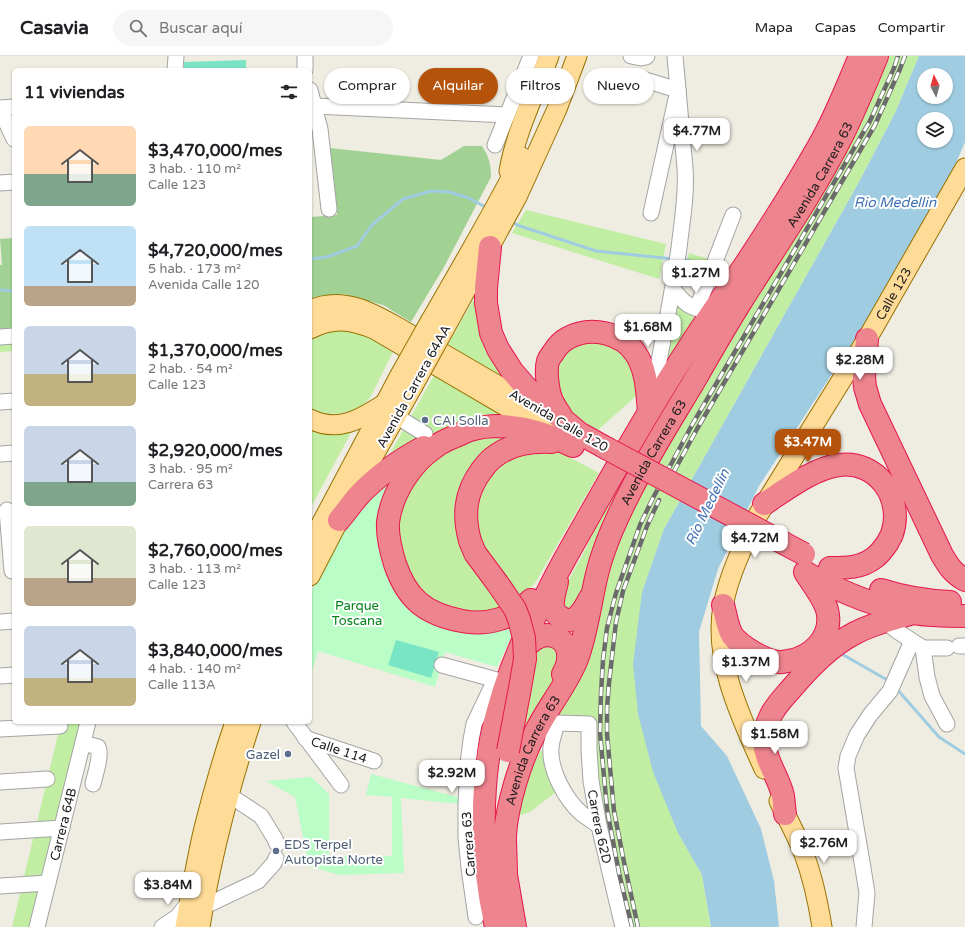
<!DOCTYPE html>
<html lang="es">
<meta charset="utf-8">
<style>
body{margin:0;font-family:"Varela Round",sans-serif;background:#f6f6f6;color:#202124;height:100vh;display:flex;flex-direction:column;font-size:15px;white-space:nowrap}
*{box-sizing:border-box;margin:0}
p{font-size:13px;color:#757577}
.icon{flex:none;width:22px;height:22px;fill:none;stroke:currentColor;stroke-width:2;stroke-linecap:round;stroke-linejoin:round}
.map{position:relative;flex:1;overflow:hidden}
.details{position:absolute;left:12px;top:12px;width:300px;height:656px;display:flex;flex-direction:column;background:#fff;border-radius:6px;box-shadow:0 1px 3px #0004}
.details>*{flex:none}
.banner{position:absolute;left:324px;top:12px;width:380px;height:36px;display:flex;gap:8px}
.needle{width:26px;rotate:354deg}
.buttons{position:absolute;left:917px;top:12px;display:grid;gap:8px}
.buttons a{display:grid;place-items:center;width:36px;height:36px;border-radius:50%;background:#fff;box-shadow:0 1px 3px #0004;font-size:20px}
.price{position:absolute;translate:-50% -34px;padding:0 9px;border-radius:8px;background:#fff;color:#222;font-size:13px;line-height:26px;filter:drop-shadow(0 1px 2px #0008)}
.price::after{content:'';position:absolute;left:50%;top:24px;width:12px;height:9px;margin-left:-6px;background:inherit;clip-path:polygon(0 0,100% 0,50% 100%)}
.price.selected{background:#b45309;color:#fff}
ul{padding:0;list-style:none}
li{display:flex;align-items:center;gap:12px;height:100px;padding:0 12px}
li span{display:grid;place-items:center;flex:none;width:112px;height:80px;border-radius:6px;color:#555}
li>.icon{margin-inline-start:auto}
span .icon{width:48px;height:48px;fill:#fffc;stroke-width:1}
li b{font-size:17px}
h2{display:flex;justify-content:space-between;align-items:center;height:48px;padding:0 12px;font-size:17px}
.tag{padding:0 14px;border-radius:18px;background:#fff;box-shadow:0 1px 3px #0004;font-size:14px;line-height:36px}
.tag.selected{background:#b45309;color:#fff}
header{display:flex;align-items:center;gap:24px;box-sizing:border-box;height:56px;padding:0 20px;background:#fff;border-bottom:1px solid #e0e0e0}
header strong{font-size:19px}
nav{display:flex;gap:22px;margin-inline-start:auto;font-size:14px}
.search{width:280px;height:36px;background:#f6f6f6;display:flex;align-items:center;gap:10px;box-sizing:border-box;padding:0 14px;border-radius:22px;color:#757577;font-size:15px}
.map>svg:first-child{display:block}
.grass{fill:#c2eea4}
.forest{fill:#a1d294}
.park{fill:#bbfdc6}
.pitch{fill:#7ae5c5}
.water{fill:#9fcce0;fill-rule:evenodd}
.lines{fill:none;stroke-linecap:round;stroke-linejoin:round}
.stream{stroke:#9fcce0;stroke-width:3}
.minor-casing{stroke:#a4a4a4;stroke-width:17}
.major-casing{stroke:#977200;stroke-width:21}
.highway-casing{stroke:#e6174c;stroke-width:24}
.minor{stroke:#fff;stroke-width:15}
.major{stroke:#ffdb98;stroke-width:19}
.highway{stroke:#ed848e;stroke-width:22}
.rail-casing{stroke:#6b6b6b;stroke-width:4.5}
.rail{stroke:#fff;stroke-width:3;stroke-dasharray:9;stroke-linecap:butt}
.major-bridge-casing{stroke:#977200;stroke-width:21;stroke-linecap:butt}
.highway-bridge-casing{stroke:#e6174c;stroke-width:24;stroke-linecap:butt}
.major-bridge{stroke:#ffdb98;stroke-width:19}
.highway-bridge{stroke:#ed848e;stroke-width:22}
.service-dot{fill:#5c6f8a;stroke:#fff;stroke-width:1.5}
.labels{text-anchor:middle;stroke-width:4;stroke-linejoin:round;paint-order:stroke}
.street-label{font-size:13px;fill:#1d1d1d;stroke:#fff}
.service-label{font-size:13px;fill:#4e5e75;stroke:#fff;text-anchor:start}
.park-label{font-size:13px;fill:#038319;stroke:#fff}
.water-label{font-size:14px;font-style:italic;fill:#4372b4;stroke:#fff}
</style>
<header>
<strong>Casavia</strong>
<div class="search"><svg class="icon" aria-label="search" viewBox="0 0 24 24"><circle cx="10" cy="10" r="6"/><path d="M15 15l6 6"/></svg>Buscar aquí</div>
<nav><a>Mapa</a><a>Capas</a><a>Compartir</a></nav>
</header>
<div class="map">
<svg width="965" height="871" viewBox="0 0 965 871">
<rect width="100%" height="100%" fill="#efece2"/>
<!-- grass -->
<g class="grass">
<path d="M883 0H919L895 57 859 126 664 473 642 536 678 777 702 819 711 871H627L601 748 594 667 554 665 547 686 537 685 604 526 628 458Z"/>
<path d="M526 154 666 188 659 223 512 177Z"/>
<path d="M689 197 709 203 701 223 685 211Z"/>
<path d="M476 239 515 334 448 289Z"/>
<path d="M677 251 700 264 665 318Z"/>
<path d="M341 273 356 274 395 292 370 342 359 353 337 358 314 356 310 354V282L326 275Z"/>
<path d="M590 282 618 289 641 327 636 340 597 375 555 343 552 322 563 294Z"/>
<path d="M14 284V295L0 296V285Z"/>
<path d="M436 316 526 368 388 401Z"/>
<path d="M310 373 312 374 324 377 353 373 310 453Z"/>
<path d="M491 381 515 382 492 394 470 467 488 414 524 394 555 395 569 401 599 417 535 527 519 543 499 554 479 557 447 553 428 544 412 528 395 474 410 426 442 398 466 387Z"/>
<path d="M617 426 626 432 577 552 562 555V536L584 496Z"/>
<path d="M539 585 560 591 558 615 518 685H505L495 726 501 684Z"/>
<path d="M61 666H80L32 871H12Z"/>
<path d="M533 695H547L560 733 530 756 515 761Z"/>
</g>
<!-- forest -->
<g class="forest">
<path d="M464 90H482C489 101 491 108 491 121L444 211 411 266 383 249 343 238 314 241 310 244V161L337 159 330 92 441 104Z"/>
<path d="M14 182V273L0 274V209H2L0 183Z"/>
</g>
<!-- park -->
<g class="park">
<path d="M403 411 386 442 414 556 521 561 497 611 445 596 435 631 318 595 310 622V538L333 494 350 466 374 439Z"/>
<path d="M371 718 461 742 460 748 401 742 404 817 339 819 309 810 295 741 266 725 311 721 329 738V800H392V741L366 739Z"/>
</g>
<!-- pitch -->
<g class="pitch">
<path d="M246 4V14H184V6Z"/>
<path d="M396 584 439 596 431 622 388 609Z"/>
</g>
<!-- water -->
<path class="water" d="M919 0H965V86L931 166 759 430 718 513 699 576 701 670 727 700 761 773 774 825 779 871H711L702 819 678 777 653 716 638 658 633 608 642 536 664 473 859 126 895 57ZM924 19H946V41H924ZM924 63H946V85H924Z"/>
<g class="lines">
<!-- stream -->
<g class="stream">
<path d="M511 165 517 169 596 195 674 203"/>
<path d="M310 203 327 201 357 190 372 169 403 143 431 135 449 136 469 142 487 152"/>
<path d="M681 204H688L705 217"/>
<path d="M0 234 14 235"/>
<path d="M840 597 889 625"/>
<path d="M896 632 939 681 965 698"/>
</g>
<!-- minor casing -->
<g class="minor-casing">
<g id="minor">
<path d="M305 0V14"/>
<path d="M631 0 641 2 646 1 647 0"/>
<path d="M175 14 176 0"/>
<path d="M635 21 678 34 651 157"/>
<path d="M310 34 320 73 329 153"/>
<path d="M315 50 507 59"/>
<path d="M0 52 14 51"/>
<path d="M0 53 14 83"/>
<path d="M495 89 531 0"/>
<path d="M0 127 14 126"/>
<path d="M673 233C683 246 690 253 706 254"/>
<path d="M697 252 733 159"/>
<path d="M0 281 14 280"/>
<path d="M652 340C662 290 672 241 679 192 682 165 687 139 685 112L675 0"/>
<path d="M0 346 14 345"/>
<path d="M396 360 425 378"/>
<path d="M0 398 14 397"/>
<path d="M7 454 12 515"/>
<path d="M885 565 897 575 923 592H947"/>
<path d="M0 566 14 565"/>
<path d="M959 590H965"/>
<path d="M923 592 927 621 932 640 947 668"/>
<path d="M442 609 504 626"/>
<path d="M0 620 14 619"/>
<path d="M294 666 341 729"/>
<path d="M0 673 60 670"/>
<path id="s1" d="M305 682 374 705"/>
<path d="M83 687 98 691C102 700 95 718 93 728"/>
<path d="M0 726 47 723"/>
<path d="M229 739 261 760 275 783 277 788"/>
<path id="s2" d="M599 770C594 766 587 762 581 757 565 743 549 713 551 691 552 683 555 675 557 667L589 668V694L591 725 599 770 623 871"/>
<path d="M0 776 62 772"/>
<path d="M0 830 48 827"/>
<path d="M203 851 258 825 274 807 276 802"/>
<path d="M476 861 469 812 466 781V749L468 707 471 684 474 668 495 624"/>
<path id="s3" d="M37 871 88 666"/>
<path d="M162 871 177 861 189 846"/>
<path d="M864 871 867 837 863 812 846 712 848 700 857 679 870 659 890 635 912 585"/>
</g>
</g>
<!-- major casing -->
<g class="major-casing">
<g id="major">
<path d="M509 115C516 75 535 38 549 0"/>
<path d="M310 254C343 239 373 257 401 273L545 357"/>
<path d="M431 264C462 210 494 156 522 101"/>
<path d="M445 272 517 141 557 53 577 0"/>
<path d="M310 273C334 261 350 264 374 273L548 375"/>
<path d="M310 363C338 377 361 363 384 348"/>
<path d="M310 489 399 321"/>
<path d="M310 520 358 427 413 330"/>
<path id="s4" d="M764 713C742 664 713 605 723 550 729 518 744 488 758 459L867 283 965 112"/>
<path d="M779 745C787 762 797 780 804 798 813 822 818 846 822 871"/>
<path d="M185 871C191 838 196 805 204 772 213 736 223 701 235 666"/>
<path d="M200 871C211 802 229 733 251 666"/>
</g>
</g>
<!-- highway casing -->
<g class="highway-casing">
<g id="highway">
<path d="M490 191 486 232V247L491 277 498 293 512 315 531 337 579 377 606 392"/>
<path d="M867 283 864 321 865 331 870 348 942 499C949 511 953 517 965 524"/>
<path d="M560 358C553 349 549 340 548 330 547 323 546 312 548 305 549 302 551 300 553 297 556 292 562 285 568 282 590 270 622 276 636 298 647 315 647 336 649 355"/>
<path d="M764 448C785 434 814 412 839 409 878 404 904 443 892 478 891 481 889 483 888 486 884 492 880 498 874 502 861 512 846 512 830 512"/>
<path d="M339 464C346 456 352 447 359 439 378 419 400 404 424 391"/>
<path d="M470 485C463 459 465 437 481 415 485 410 489 404 494 401 510 388 532 385 552 386"/>
<path d="M806 517C839 535 875 551 913 557 930 560 948 560 965 560"/>
<path d="M557 526C555 534 552 544 553 551 554 556 557 559 560 561 576 571 584 553 590 542"/>
<path d="M881 534C903 541 927 545 950 546"/>
<path d="M531 544C514 562 487 570 462 565 425 558 407 543 395 508 391 495 387 480 388 466 392 437 411 407 435 391 441 386 449 383 456 380 461 378 466 375 470 374 480 371 491 370 500 370 527 371 549 379 573 390"/>
<path d="M723 549C726 559 727 570 732 579 740 590 765 605 779 606 782 607 785 605 788 605 810 602 831 583 828 559 827 545 812 528 805 516"/>
<path d="M519 599C524 593 530 585 537 582 550 575 566 582 568 597 569 604 567 611 563 618"/>
<path d="M785 758C784 752 784 746 783 740 779 721 765 705 764 685 764 677 767 667 771 659 776 649 784 641 791 633 810 611 830 590 855 577 874 567 893 563 913 557"/>
<path d="M504 807 515 871"/>
<path id="s5" d="M506 821C506 807 505 793 505 779 507 749 520 706 534 679 546 653 567 629 577 603 587 576 590 547 597 518 604 489 617 461 631 434 650 397 672 362 693 327 709 299 725 271 742 244 776 190 813 137 842 80 855 54 866 27 877 0"/>
<path d="M496 871C482 810 480 745 491 683 499 645 512 607 529 572 532 565 537 558 540 551 547 538 553 524 560 512 568 497 576 483 584 469 619 407 654 345 693 285 710 259 728 234 745 209 772 168 798 127 822 84 837 57 848 28 860 0"/>
</g>
</g>
<!-- minor -->
<use href="#minor" class="minor"/>
<!-- major -->
<use href="#major" class="major"/>
<!-- highway -->
<use href="#highway" class="highway"/>
<!-- rail casing -->
<g class="rail-casing">
<g id="rail">
<path d="M665 432 697 373 875 69 900 13 905 0"/>
<path d="M632 871 619 817 607 753 600 677 601 637 603 604 607 572 616 537 640 469 653 442 692 369 870 65 894 12 898 0"/>
<path d="M638 871 624 806 614 755 607 678V652L609 627 613 592 616 566 623 535 647 470 659 444"/>
</g>
</g>
<!-- rail -->
<use href="#rail" class="rail"/>
<!-- major-bridge casing -->
<g class="major-bridge-casing">
<g id="major-bridge">
<path d="M399 321 431 264"/>
<path d="M413 330 445 272"/>
</g>
</g>
<!-- highway-bridge casing -->
<g class="highway-bridge-casing">
<g id="highway-bridge">
<path d="M606 392 804 498"/>
<path d="M470 485 475 497 498 528 515 553 519 563 524 582 525 603 520 632 508 695"/>
</g>
</g>
<!-- major-bridge -->
<use href="#major-bridge" class="major-bridge"/>
<!-- highway-bridge -->
<use href="#highway-bridge" class="highway-bridge"/>
</g>
<!-- markers -->
<g class="service-dot">
<circle cx="425" cy="364" r="4"/>
<circle cx="288" cy="698" r="4"/>
<circle cx="276" cy="795" r="4"/>
</g>
<g class="labels">
<!-- street labels -->
<g class="street-label">
<text dy="5" stroke="none"><textPath href="#s5" startOffset="780">Avenida Carrera 63</textPath></text>
<text dy="5" stroke="none"><textPath href="#s4" startOffset="528">Calle 123</textPath></text>
<text transform="translate(413 330) rotate(-61)" y="5">Avenida Carrera 64AA</text>
<text transform="translate(559 364) rotate(30)" y="5">Avenida Calle 120</text>
<text dy="5" stroke="none"><textPath href="#s5" startOffset="456">Avenida Carrera 63</textPath></text>
<text dy="5" stroke="none"><textPath href="#s1" startOffset="36">Calle 114</textPath></text>
<text dy="5" stroke="none"><textPath href="#s5" startOffset="132">Avenida Carrera 63</textPath></text>
<text dy="5" stroke="none"><textPath href="#s3" startOffset="106">Carrera 64B</textPath></text>
<text dy="5" stroke="none"><textPath href="#s2" startOffset="257">Carrera 62D</textPath></text>
<text transform="translate(468 788) rotate(-94)" y="5">Carrera 63</text>
</g>
<!-- service labels -->
<g class="service-label">
<text x="433" y="369">CAI Solla</text>
<text x="280" y="703" text-anchor="end">Gazel</text>
<text x="284" y="793">EDS Terpel<tspan x="284" dy="15">Autopista Norte</tspan></text>
</g>
<!-- park labels -->
<g class="park-label">
<text x="357" y="554">Parque<tspan x="357" dy="15">Toscana</tspan></text>
</g>
<!-- water labels -->
<g class="water-label">
<text x="895" y="151">Rio Medellin</text>
<text transform="translate(707 451) rotate(-64)" y="5">Río Medellín</text>
</g>
</g>
</svg>
<div class="buttons">
<a><svg class="needle" viewBox="-14 -14 28 28"><path d="M0-13l5 13h-10z" fill="#e53935"/><path d="M0 13l5-13h-10z" fill="#757577"/></svg></a>
<a><svg class="icon" aria-label="layers" viewBox="0 0 24 24"><path d="M12 4l9 5-9 5-9-5zM3 14l9 5 9-5"/></svg></a>
</div>
<b class="price" style="left:697px;top:96px">$4.77M</b>
<b class="price" style="left:696px;top:238px">$1.27M</b>
<b class="price" style="left:648px;top:292px">$1.68M</b>
<b class="price" style="left:860px;top:325px">$2.28M</b>
<b class="price selected" style="left:808px;top:407px">$3.47M</b>
<b class="price" style="left:755px;top:503px">$4.72M</b>
<b class="price" style="left:746px;top:627px">$1.37M</b>
<b class="price" style="left:775px;top:699px">$1.58M</b>
<b class="price" style="left:452px;top:738px">$2.92M</b>
<b class="price" style="left:824px;top:808px">$2.76M</b>
<b class="price" style="left:168px;top:850px">$3.84M</b>
<div class="banner">
<a class="tag">Comprar</a>
<a class="tag selected">Alquilar</a>
<a class="tag">Filtros</a>
<a class="tag">Nuevo</a>
</div>
<section class="details">
<h2>11 viviendas<svg class="icon" aria-label="filters" viewBox="0 0 24 24"><path d="M4 7h16M4 17h16"/><circle cx="9" cy="7" r="2"/><circle cx="15" cy="17" r="2"/></svg></h2>
<ul>
<li><span style="background:linear-gradient(#ffd9b3 60%,#7fa58c 0)"><svg class="icon" aria-label="home" viewBox="0 0 24 24"><path d="M3 11l9-7 9 7M6 9v11h12V9"/></svg></span><div><b>$3,470,000/mes</b><p>3 hab. · 110 m²</p><p>Calle 123</p></div></li>
<li><span style="background:linear-gradient(#bfe0f5 75%,#b9a48a 0)"><svg class="icon" aria-label="home" viewBox="0 0 24 24"><path d="M3 11l9-7 9 7M6 9v11h12V9"/></svg></span><div><b>$4,720,000/mes</b><p>5 hab. · 173 m²</p><p>Avenida Calle 120</p></div></li>
<li><span style="background:linear-gradient(#c9d6e8 60%,#c2b280 0)"><svg class="icon" aria-label="home" viewBox="0 0 24 24"><path d="M3 11l9-7 9 7M6 9v11h12V9"/></svg></span><div><b>$1,370,000/mes</b><p>2 hab. · 54 m²</p><p>Calle 123</p></div></li>
<li><span style="background:linear-gradient(#c9d6e8 70%,#7fa58c 0)"><svg class="icon" aria-label="home" viewBox="0 0 24 24"><path d="M3 11l9-7 9 7M6 9v11h12V9"/></svg></span><div><b>$2,920,000/mes</b><p>3 hab. · 95 m²</p><p>Carrera 63</p></div></li>
<li><span style="background:linear-gradient(#dfe7d0 65%,#b9a48a 0)"><svg class="icon" aria-label="home" viewBox="0 0 24 24"><path d="M3 11l9-7 9 7M6 9v11h12V9"/></svg></span><div><b>$2,760,000/mes</b><p>3 hab. · 113 m²</p><p>Calle 123</p></div></li>
<li><span style="background:linear-gradient(#c9d6e8 65%,#c2b280 0)"><svg class="icon" aria-label="home" viewBox="0 0 24 24"><path d="M3 11l9-7 9 7M6 9v11h12V9"/></svg></span><div><b>$3,840,000/mes</b><p>4 hab. · 140 m²</p><p>Calle 113A</p></div></li>
</ul>
</section>
</div>
